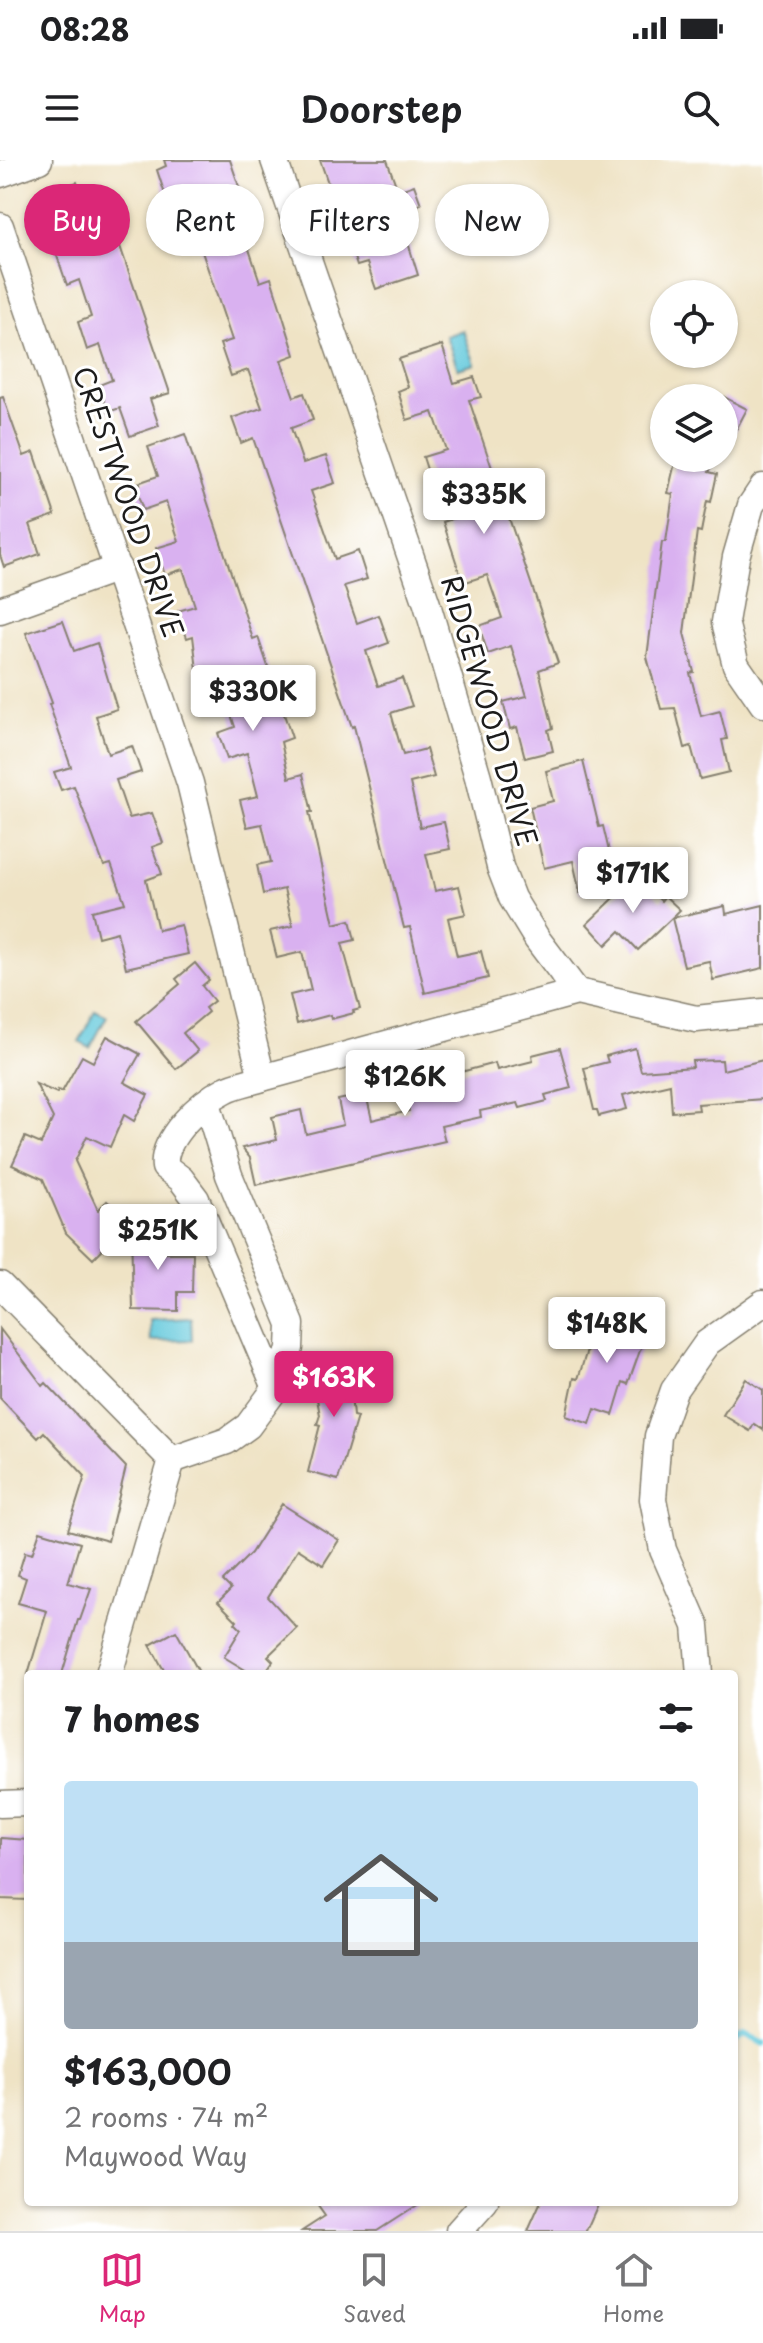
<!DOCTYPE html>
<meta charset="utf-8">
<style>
body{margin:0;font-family:"Playpen Sans",sans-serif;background:#f2f2f2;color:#202124;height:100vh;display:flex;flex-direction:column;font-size:30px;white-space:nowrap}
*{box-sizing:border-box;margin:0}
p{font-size:26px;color:#757577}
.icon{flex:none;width:44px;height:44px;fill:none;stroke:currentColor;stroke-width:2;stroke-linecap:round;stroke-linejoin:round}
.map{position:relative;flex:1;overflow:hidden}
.sheet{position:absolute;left:24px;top:1510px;width:714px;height:536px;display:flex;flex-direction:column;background:#fff;border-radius:8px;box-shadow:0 2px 6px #0004}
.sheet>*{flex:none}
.hud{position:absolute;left:24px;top:24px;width:716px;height:72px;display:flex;gap:16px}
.buttons{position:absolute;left:650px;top:120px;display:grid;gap:16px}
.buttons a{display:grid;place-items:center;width:88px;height:88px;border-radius:50%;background:#fff;box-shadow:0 2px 6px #0004;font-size:40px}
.price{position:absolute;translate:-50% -68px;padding:0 18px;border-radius:8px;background:#fff;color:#222;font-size:26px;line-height:52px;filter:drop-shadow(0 2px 4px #0008)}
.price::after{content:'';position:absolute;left:50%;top:48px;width:24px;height:18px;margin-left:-12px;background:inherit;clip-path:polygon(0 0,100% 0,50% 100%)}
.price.current{background:#db2777;color:#fff}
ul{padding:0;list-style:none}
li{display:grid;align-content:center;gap:16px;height:424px;padding:0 40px}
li+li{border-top:2px solid #e0e0e0}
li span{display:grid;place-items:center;height:248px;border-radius:8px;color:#555}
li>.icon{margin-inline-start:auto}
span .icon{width:144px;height:144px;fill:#fffc;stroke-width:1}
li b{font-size:34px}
h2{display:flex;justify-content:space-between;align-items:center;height:96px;padding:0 40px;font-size:34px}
.tag{padding:0 28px;border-radius:36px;background:#fff;box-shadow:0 2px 6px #0004;font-size:28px;line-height:72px}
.tag.current{background:#db2777;color:#fff}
.status{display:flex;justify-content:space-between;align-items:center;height:56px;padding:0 40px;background:#fff;direction:ltr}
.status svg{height:22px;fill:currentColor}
header{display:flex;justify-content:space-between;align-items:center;height:104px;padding:0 40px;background:#fff;font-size:36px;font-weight:600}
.dock{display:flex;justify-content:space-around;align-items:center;height:112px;border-top:2px solid #e0e0e0;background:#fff;font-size:22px;color:#757577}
.dock a{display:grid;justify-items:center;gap:4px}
.dock .current{color:#db2777}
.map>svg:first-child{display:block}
.water{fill:#60c8db;stroke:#3e727c;stroke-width:2}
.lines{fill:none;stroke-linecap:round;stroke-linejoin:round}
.stream{stroke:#60c8db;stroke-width:7}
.building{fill:#d9b1f0}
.minor-casing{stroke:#868070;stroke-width:29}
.minor{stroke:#fff;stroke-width:26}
.labels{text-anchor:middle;stroke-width:6;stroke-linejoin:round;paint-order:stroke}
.street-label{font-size:28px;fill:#1c1c1c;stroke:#fff}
</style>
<div class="status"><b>08:28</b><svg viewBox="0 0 49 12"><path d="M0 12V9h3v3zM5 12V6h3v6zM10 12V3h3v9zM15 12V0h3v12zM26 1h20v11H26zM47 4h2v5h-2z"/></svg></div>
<header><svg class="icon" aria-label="menu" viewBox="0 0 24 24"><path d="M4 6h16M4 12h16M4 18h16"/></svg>Doorstep<svg class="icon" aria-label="search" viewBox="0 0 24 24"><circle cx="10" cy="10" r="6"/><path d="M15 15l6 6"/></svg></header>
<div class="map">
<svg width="763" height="2071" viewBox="0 0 763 2071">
<rect width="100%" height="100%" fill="#fff"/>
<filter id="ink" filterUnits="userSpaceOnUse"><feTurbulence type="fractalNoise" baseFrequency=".0125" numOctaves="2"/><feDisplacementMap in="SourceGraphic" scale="16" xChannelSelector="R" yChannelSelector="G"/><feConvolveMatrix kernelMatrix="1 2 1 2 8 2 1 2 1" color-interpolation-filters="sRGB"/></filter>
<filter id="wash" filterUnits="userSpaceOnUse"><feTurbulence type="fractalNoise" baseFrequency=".006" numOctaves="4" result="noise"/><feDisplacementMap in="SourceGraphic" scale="32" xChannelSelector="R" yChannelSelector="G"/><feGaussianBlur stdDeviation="1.8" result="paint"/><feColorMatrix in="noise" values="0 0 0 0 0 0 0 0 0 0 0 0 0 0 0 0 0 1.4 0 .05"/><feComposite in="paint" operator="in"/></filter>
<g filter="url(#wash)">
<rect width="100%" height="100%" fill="#efe3c5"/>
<!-- water -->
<g class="water">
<path d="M463 170 475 204 458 209 446 176Z"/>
<path d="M95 850 107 856 90 888 79 882Z"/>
<path d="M191 1158 192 1180 151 1181 150 1160Z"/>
</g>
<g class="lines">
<!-- stream -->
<path class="stream" d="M734 1881 746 1874 763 1883"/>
</g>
<g id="blocks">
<!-- building -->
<g class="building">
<path d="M164 0H230L252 65 242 68 260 122 271 118 295 195 281 200 294 237 304 233 313 260 291 268 303 303 326 296 335 323 311 331 335 399 358 391 367 419 344 426 357 463 379 455 389 483 366 491 378 526 402 518 412 546 391 553 403 595 426 589 434 617 410 623 420 667 444 662 450 689 426 694 435 731 459 726 466 754 448 758 457 796 481 791 488 818 425 833 410 767 404 768 354 566 352 567 253 278 241 283 232 258 262 248 248 210 231 216 220 184 232 180 196 74 180 80 157 10 166 6Z"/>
<path d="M320 0H387L398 31 414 25 421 44 406 49 414 73 406 76 418 115 376 129 367 103 357 106Z"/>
<path d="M77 22 86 49 105 42 170 233 150 239 159 266 130 276 120 248 108 252 99 225 112 220 100 185 87 190 78 162 91 157 79 120 67 125 46 64 58 60 48 32Z"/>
<path d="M442 185 454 223 474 217 481 237 469 240 558 503 539 510 553 568 548 570 553 591 525 598 517 567 510 569 503 542 527 536 511 486 488 494 479 466 502 458 487 415 463 423 443 362 467 354 455 317 432 325 423 297 446 290 433 252 407 260 398 231 408 227 399 199Z"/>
<path d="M3 237 24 296 34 292 55 355 30 364 40 394 4 407 0 395V238Z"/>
<path d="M724 237 747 249 724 293Z"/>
<path d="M185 274 253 479 258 477 292 578 281 582 289 618 303 614 312 652H309L334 764 350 760 355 780 342 783 360 849 353 851 354 853 331 859 330 855 297 864 290 835 311 830 302 792 277 798 270 771 293 766 284 729 263 734 257 705 271 702 262 664 247 667 240 640 258 636 247 593 227 599 218 573 235 567 223 530 207 536 197 510 193 476 187 478 178 451 195 446 183 409 165 415 156 388 179 381 166 342 143 350 135 327 140 325 138 323 158 316 148 287Z"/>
<path d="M676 298H716L709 312 717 314 711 342 707 341 701 372 697 371 684 473 694 512 690 513 701 556 720 551 727 579 722 580 729 612 700 619 691 586 685 588 675 548 661 549 647 497 662 382H666L673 334 668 333Z"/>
<path d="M63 461 74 491 97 483 117 549 96 556 108 594 132 586 141 612 116 620 129 658 152 653 163 683 152 687 162 714 146 720 158 770 181 765 188 794 126 808 117 772 98 777 92 751 125 743 111 704 104 706 74 626 61 630 54 612 71 607 49 544 52 543 26 473Z"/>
<path d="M583 601 599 667 603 666 617 725 580 733 573 701 544 708 530 647 553 641 546 611Z"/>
<path d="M637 716 661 741 665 736 680 750 638 790 620 771 606 785 587 764Z"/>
<path d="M763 745V808L713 820 709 801 684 806 672 758 725 746 726 754Z"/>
<path d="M195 803 209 820 202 826 214 841 205 848 208 852 183 873 198 891 176 909 136 861 180 824 176 819Z"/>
<path d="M107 876 140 894 124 922 148 935 134 961 124 955 110 987 87 976 75 1001 98 1050 107 1041 129 1062 93 1099 66 1073 43 1019 12 1005 25 977 41 984 53 958 36 924 57 933 58 930 62 932 82 896 93 902Z"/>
<path d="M560 888 571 928 545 935 547 941 520 948 518 943 480 951 481 957 441 966 445 981 256 1025 250 998 242 988 277 980 272 957 301 950 306 974 343 965 338 940 366 934 372 960 409 951 404 927 495 903 497 910 533 901 532 895Z"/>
<path d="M635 888 641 911 693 907 692 901 722 900 723 910 763 900V939L698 944 699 950 672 952 670 924 623 935 627 949 599 956 597 950H594L584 908 608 902 606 896Z"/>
<path d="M131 1067H161L160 1093H193L192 1132H178V1151L133 1150Z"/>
<path d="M615 1147 644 1156 641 1169 647 1171 628 1224 623 1222 613 1255 595 1249 590 1264 566 1256 574 1218 578 1219 598 1155 612 1159Z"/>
<path d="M0 1169 43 1226 46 1223 126 1307 108 1381 68 1370 85 1316 44 1272 38 1278 0 1238Z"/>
<path d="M354 1199 355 1223 350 1224 353 1256 357 1257 338 1320 308 1312 320 1265 317 1264 320 1255 317 1239 324 1236 322 1202Z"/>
<path d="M746 1219 763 1230V1270L754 1264 750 1271 723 1255Z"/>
<path d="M282 1344 339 1380 323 1405 298 1389 268 1437 297 1468 268 1496 273 1501 264 1514H252L224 1497 241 1469 235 1463 237 1461 218 1442 231 1429 223 1421 251 1393Z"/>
<path d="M40 1371 80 1383 68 1423 91 1429 80 1460H78L62 1514H28L47 1451 18 1443 26 1418 18 1415 25 1392 32 1394Z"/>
<path d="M176 1471 200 1514H166L150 1485Z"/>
<path d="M1 1678 28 1680V1740L0 1739Z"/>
<path d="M315 2042H422L377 2071H302L325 2056Z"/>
<path d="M541 2042H599L586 2071H528Z"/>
</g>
</g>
</g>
<g filter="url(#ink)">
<use href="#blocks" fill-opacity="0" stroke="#868070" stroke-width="2"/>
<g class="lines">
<!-- minor casing -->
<g class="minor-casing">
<g id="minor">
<path d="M274 0 427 444 478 617 500 707 512 738 537 779 577 832"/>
<path d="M0 14 39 0"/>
<path d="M0 66 190 623 262 918"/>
<path d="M763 327 751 345 736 397 725 462 736 505 763 544"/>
<path d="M0 450 118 408"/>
<path d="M0 1125 172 1300 109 1514"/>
<path d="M276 1228 196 1039 181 1019 165 1007C161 979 201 942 225 930 236 924 251 922 262 918L577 832 696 859 763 852"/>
<path d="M172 1300 227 1281 248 1266 276 1228 284 1210 290 1188 291 1164 229 1015 207 943"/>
<path d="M700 1514 696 1466 663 1390 653 1339 658 1276 674 1230 707 1183 763 1143"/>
<path d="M0 1644 28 1643"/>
<path d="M459 2071 485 2042"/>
</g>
</g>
<!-- minor -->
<use href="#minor" class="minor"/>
</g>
</g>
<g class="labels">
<!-- street labels -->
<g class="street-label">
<text transform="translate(128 342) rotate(71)" y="10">CRESTWOOD DRIVE</text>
<text transform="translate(489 551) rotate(74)" y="10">RIDGEWOOD DRIVE</text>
</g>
</g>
</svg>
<div class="buttons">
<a><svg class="icon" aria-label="locate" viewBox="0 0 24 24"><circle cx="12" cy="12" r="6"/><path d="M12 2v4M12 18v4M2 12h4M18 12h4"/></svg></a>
<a><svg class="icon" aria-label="layers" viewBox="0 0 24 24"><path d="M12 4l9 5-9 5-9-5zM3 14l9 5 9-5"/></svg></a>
</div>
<b class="price" style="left:484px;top:376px">$335K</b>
<b class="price" style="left:253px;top:573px">$330K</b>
<b class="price" style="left:633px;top:755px">$171K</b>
<b class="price" style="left:405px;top:958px">$126K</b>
<b class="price" style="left:158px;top:1112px">$251K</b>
<b class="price" style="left:607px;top:1205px">$148K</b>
<b class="price current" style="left:334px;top:1259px">$163K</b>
<div class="hud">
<a class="tag current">Buy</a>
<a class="tag">Rent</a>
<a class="tag">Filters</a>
<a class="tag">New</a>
</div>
<section class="sheet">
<h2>7 homes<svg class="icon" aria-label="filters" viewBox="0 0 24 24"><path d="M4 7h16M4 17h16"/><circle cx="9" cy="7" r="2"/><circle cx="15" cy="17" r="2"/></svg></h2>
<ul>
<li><span style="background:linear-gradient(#bfe0f5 65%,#9aa5b1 0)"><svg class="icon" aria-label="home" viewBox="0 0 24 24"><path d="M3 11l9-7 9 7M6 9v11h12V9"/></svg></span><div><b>$163,000</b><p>2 rooms · 74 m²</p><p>Maywood Way</p></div></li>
</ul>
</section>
</div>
<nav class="dock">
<a class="current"><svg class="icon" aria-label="map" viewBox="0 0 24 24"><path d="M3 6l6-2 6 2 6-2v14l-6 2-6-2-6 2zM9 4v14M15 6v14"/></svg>Map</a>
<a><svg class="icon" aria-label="saved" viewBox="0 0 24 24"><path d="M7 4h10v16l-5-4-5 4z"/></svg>Saved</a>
<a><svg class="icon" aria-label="home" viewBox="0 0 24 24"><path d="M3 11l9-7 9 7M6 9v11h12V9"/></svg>Home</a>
</nav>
